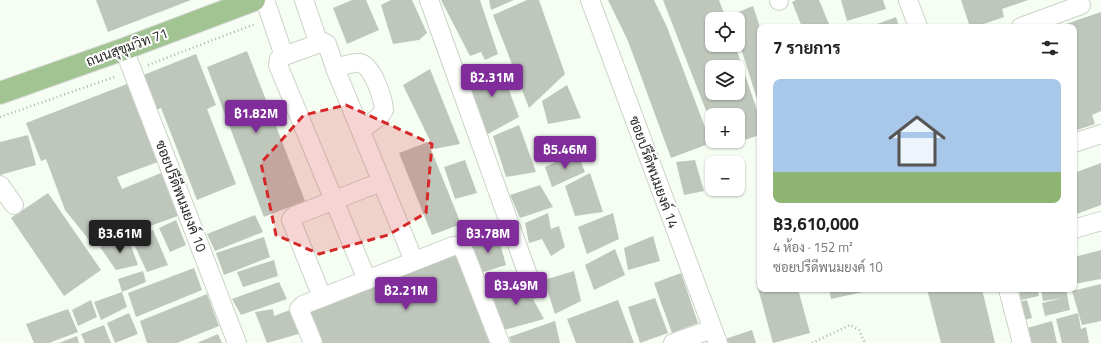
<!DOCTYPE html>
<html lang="th">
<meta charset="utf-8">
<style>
body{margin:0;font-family:"Titillium Web",Sarabun,sans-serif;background:#f2f2f2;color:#222;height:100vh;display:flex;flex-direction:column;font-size:15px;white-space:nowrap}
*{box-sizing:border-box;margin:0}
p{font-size:13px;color:#767676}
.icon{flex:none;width:22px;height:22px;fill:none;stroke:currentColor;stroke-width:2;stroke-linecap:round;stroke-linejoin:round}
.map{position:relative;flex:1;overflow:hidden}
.sheet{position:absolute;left:757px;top:24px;width:320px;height:268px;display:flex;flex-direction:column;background:#fff;border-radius:8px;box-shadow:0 1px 3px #0004}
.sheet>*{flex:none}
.tools{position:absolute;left:705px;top:12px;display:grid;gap:8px}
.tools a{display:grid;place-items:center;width:40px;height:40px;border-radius:8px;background:#fff;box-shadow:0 1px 3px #0004;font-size:20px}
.price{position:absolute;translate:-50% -34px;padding:0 9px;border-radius:4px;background:#802c9b;color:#fff;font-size:13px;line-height:26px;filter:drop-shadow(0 1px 2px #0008)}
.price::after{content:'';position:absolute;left:50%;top:24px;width:12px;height:9px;margin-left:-6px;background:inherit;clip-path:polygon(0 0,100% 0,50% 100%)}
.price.active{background:#222;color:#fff}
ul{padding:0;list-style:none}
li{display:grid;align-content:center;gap:8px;height:212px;padding:0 16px}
li span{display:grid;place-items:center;height:124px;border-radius:8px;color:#555}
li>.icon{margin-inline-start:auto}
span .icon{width:72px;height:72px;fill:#fffc;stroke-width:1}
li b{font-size:17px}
h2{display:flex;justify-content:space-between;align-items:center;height:48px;padding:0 16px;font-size:17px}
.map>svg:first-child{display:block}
.building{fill:#bfc7bc;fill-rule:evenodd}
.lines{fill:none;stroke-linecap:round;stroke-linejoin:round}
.minor-casing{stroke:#cbd3c8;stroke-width:20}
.major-casing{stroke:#ddd;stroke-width:24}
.path{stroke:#aeb4ab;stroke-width:2.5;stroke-dasharray:1 3;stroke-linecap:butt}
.minor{stroke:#fff;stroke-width:18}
.major{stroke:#a2c493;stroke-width:22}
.marked{fill:#d62828;fill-opacity:0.2;stroke:#d62828;stroke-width:3;stroke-dasharray:8 5;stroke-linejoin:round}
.labels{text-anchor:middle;stroke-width:4;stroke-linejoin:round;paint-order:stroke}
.street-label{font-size:14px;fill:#292c28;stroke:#fff}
</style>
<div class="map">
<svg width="1101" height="343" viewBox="0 0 1101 343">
<rect width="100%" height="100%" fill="#f6fef3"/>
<!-- building -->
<g class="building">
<path d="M96 0H191L108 32Z"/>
<path d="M352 0H366L379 30 347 44 333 8Z"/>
<path d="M391 0H412L427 33 419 40 393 44 381 5Z"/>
<path d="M441 0H480L498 54 485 60 481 52 470 56Z"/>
<path d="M489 0H514L491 10Z"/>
<path d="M527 0H539L565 74 529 108 493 15Z"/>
<path d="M608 0H654L667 27 711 143 671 158 628 41Z"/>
<path d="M663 0H719L726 19H712V45H735L760 119V135L720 148 718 141H738V115H712V126ZM712 67H738V93H712Z"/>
<path d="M796 0H819L829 24 822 27H802L792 2Z"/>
<path d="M841 0H883L886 9 847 21Z"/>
<path d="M961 0H1028L1002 9 1004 17 975 27H970Z"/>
<path d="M753 6 760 27V98L757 99 738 39V19H732L731 15Z"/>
<path d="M1101 12V111L1092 115 1095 124 1074 131V27H1057Z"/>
<path d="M896 17 899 27H869Z"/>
<path d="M247 51 305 201 264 217 207 67Z"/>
<path d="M196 54 216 105 207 109 236 184 197 200 161 108 154 111 141 76Z"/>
<path d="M500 66 519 117 486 135 464 75Z"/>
<path d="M430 69 460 144 434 149 403 85Z"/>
<path d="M127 84 158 162 117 177 122 189 161 173 178 216 94 246 65 210 46 159 41 161 26 123Z"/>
<path d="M567 85 581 118 548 124 542 101Z"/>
<path d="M519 125 536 172 506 177 493 136Z"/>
<path d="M28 135 36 165 0 175V142Z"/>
<path d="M428 142 461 224 432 235 399 153Z"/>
<path d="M577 152 585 172 552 187 545 167Z"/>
<path d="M465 160 477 193 455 199 444 167Z"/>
<path d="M695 160 704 191 684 195 676 162Z"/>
<path d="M1101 163V205L1074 215V173Z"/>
<path d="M590 173 603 212 575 216 565 186Z"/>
<path d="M540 185 553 207 520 218 510 195Z"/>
<path d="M48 193 101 270 64 296 11 218Z"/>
<path d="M548 213 551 229 559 226 565 247 551 256 542 239 529 243 525 223Z"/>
<path d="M613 213 619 239 587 254 578 227Z"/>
<path d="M255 215 263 232 215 251 207 234Z"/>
<path d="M176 220 186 245 170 252 159 228Z"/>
<path d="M153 230 168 265 147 272 132 240Z"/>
<path d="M498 236 506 265 480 273 470 243Z"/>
<path d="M653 236 660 261 628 270 624 248Z"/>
<path d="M264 237 270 257 224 275 216 253Z"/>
<path d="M128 238 138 265 116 270 100 247Z"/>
<path d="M615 249 625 275 594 290 585 265Z"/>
<path d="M1101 250V279L1074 284V257Z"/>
<path d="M456 254 491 343H318L306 313Z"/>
<path d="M274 260 278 276 243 287 237 272Z"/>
<path d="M194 268 202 290 136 317 128 293Z"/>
<path d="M143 271 146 282 122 292 118 279Z"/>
<path d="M574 271 581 301 555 314 544 280Z"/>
<path d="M681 273 698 323 672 333 654 283Z"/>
<path d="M760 280V289H798L810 333 773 343 756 281Z"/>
<path d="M523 281 544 319 504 330 492 294Z"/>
<path d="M279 282 287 299 241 315 232 299Z"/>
<path d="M1101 284V321L1082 325 1072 291Z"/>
<path d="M829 289H872V290L831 299Z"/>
<path d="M927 289H982L995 343H941Z"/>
<path d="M1019 289H1037L1039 296 1021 300Z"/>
<path d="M1041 289H1066L1070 310 1045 316 1042 303 1063 298 1043 301Z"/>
<path d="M122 292 127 307 101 320 94 302Z"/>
<path d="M207 294 219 326 177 343H147L140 321Z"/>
<path d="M655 298 668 333 640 343 628 307Z"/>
<path d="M91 300 97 317 78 326 72 310Z"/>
<path d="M618 300 634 343H576L567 319Z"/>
<path d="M1027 300 1032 318 1017 322 1018 302Z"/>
<path d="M295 308 302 333 267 343 255 312 273 309 274 316Z"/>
<path d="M68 309 78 332 49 343H34L26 324Z"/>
<path d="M129 313 138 334 115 343 107 323Z"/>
<path d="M1078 313 1081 329 1086 327 1089 343H1062L1056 319Z"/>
<path d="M555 321 560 343H511L509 337Z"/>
<path d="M1052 321 1057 343H1031L1027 328Z"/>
<path d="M104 325 111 343H85L81 334Z"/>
<path d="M752 330 756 343H727L725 339Z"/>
<path d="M218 334 222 343H197Z"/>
<path d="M77 336 79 343H59Z"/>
</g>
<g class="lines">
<!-- minor casing -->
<g class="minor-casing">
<g id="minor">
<path d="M265 0 284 56"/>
<path d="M304 0 319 44"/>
<path d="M429 0 533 289"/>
<path d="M590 0 718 343"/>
<path d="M779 0V1"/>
<path d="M908 0 918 27"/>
<path d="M1021 27 1081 5"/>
<path d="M124 49 237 343"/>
<path d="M335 68C342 66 353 62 360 63 373 66 383 98 384 110L379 117 361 130"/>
<path d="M1074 143 1101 134"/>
<path d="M0 185 14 205"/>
<path d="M1074 229 1101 221"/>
<path d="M367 280 278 65 279 59 284 56 323 42 327 44 335 68 414 261"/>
<path d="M1008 289 1022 343"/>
<path d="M322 297 291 220 294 216 381 182"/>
<path d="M313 343 299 309 303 305 453 246H460L465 253 500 343"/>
<path d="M673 343 712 329"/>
</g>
</g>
<!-- major casing -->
<g class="major-casing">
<path id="major" d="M0 93 124 49 254 0"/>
</g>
<!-- path -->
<g class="path">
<path d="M148 65 255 24"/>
<path d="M0 117 117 76"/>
<path d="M812 343 850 325 859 330 865 343"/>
</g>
<!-- minor -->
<use href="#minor" class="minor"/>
<!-- major -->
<use href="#major" class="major"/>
</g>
<!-- marked area -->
<path class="marked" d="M346 105 432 144 426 213 388 235 319 254 276 235 261 163 304 115Z"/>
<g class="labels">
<!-- street labels -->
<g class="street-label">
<text transform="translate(127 47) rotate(-20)" y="5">ถนนสุขุมวิท 71</text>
<text transform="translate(654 172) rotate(70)" y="5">ซอยปรีดีพนมยงค์ 14</text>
<text transform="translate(181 196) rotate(69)" y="5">ซอยปรีดีพนมยงค์ 10</text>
</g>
</g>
</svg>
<div class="tools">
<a><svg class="icon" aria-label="locate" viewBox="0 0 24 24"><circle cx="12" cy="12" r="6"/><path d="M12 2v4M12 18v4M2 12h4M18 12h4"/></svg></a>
<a><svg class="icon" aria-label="layers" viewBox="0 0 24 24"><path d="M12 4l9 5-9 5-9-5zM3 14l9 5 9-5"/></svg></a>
<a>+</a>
<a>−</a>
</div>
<b class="price" style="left:492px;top:98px">฿2.31M</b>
<b class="price" style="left:256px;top:134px">฿1.82M</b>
<b class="price" style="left:565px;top:170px">฿5.46M</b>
<b class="price active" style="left:120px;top:254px">฿3.61M</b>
<b class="price" style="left:488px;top:254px">฿3.78M</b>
<b class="price" style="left:516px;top:306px">฿3.49M</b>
<b class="price" style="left:406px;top:311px">฿2.21M</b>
<section class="sheet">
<h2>7 รายการ<svg class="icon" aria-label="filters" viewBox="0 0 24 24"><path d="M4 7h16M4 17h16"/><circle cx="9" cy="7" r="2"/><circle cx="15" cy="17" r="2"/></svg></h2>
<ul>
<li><span style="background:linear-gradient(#a9c7e8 75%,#8fb573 0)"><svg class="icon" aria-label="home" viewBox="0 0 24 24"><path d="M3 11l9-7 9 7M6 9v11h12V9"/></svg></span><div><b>฿3,610,000</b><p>4 ห้อง · 152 m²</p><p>ซอยปรีดีพนมยงค์ 10</p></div></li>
</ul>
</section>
</div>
